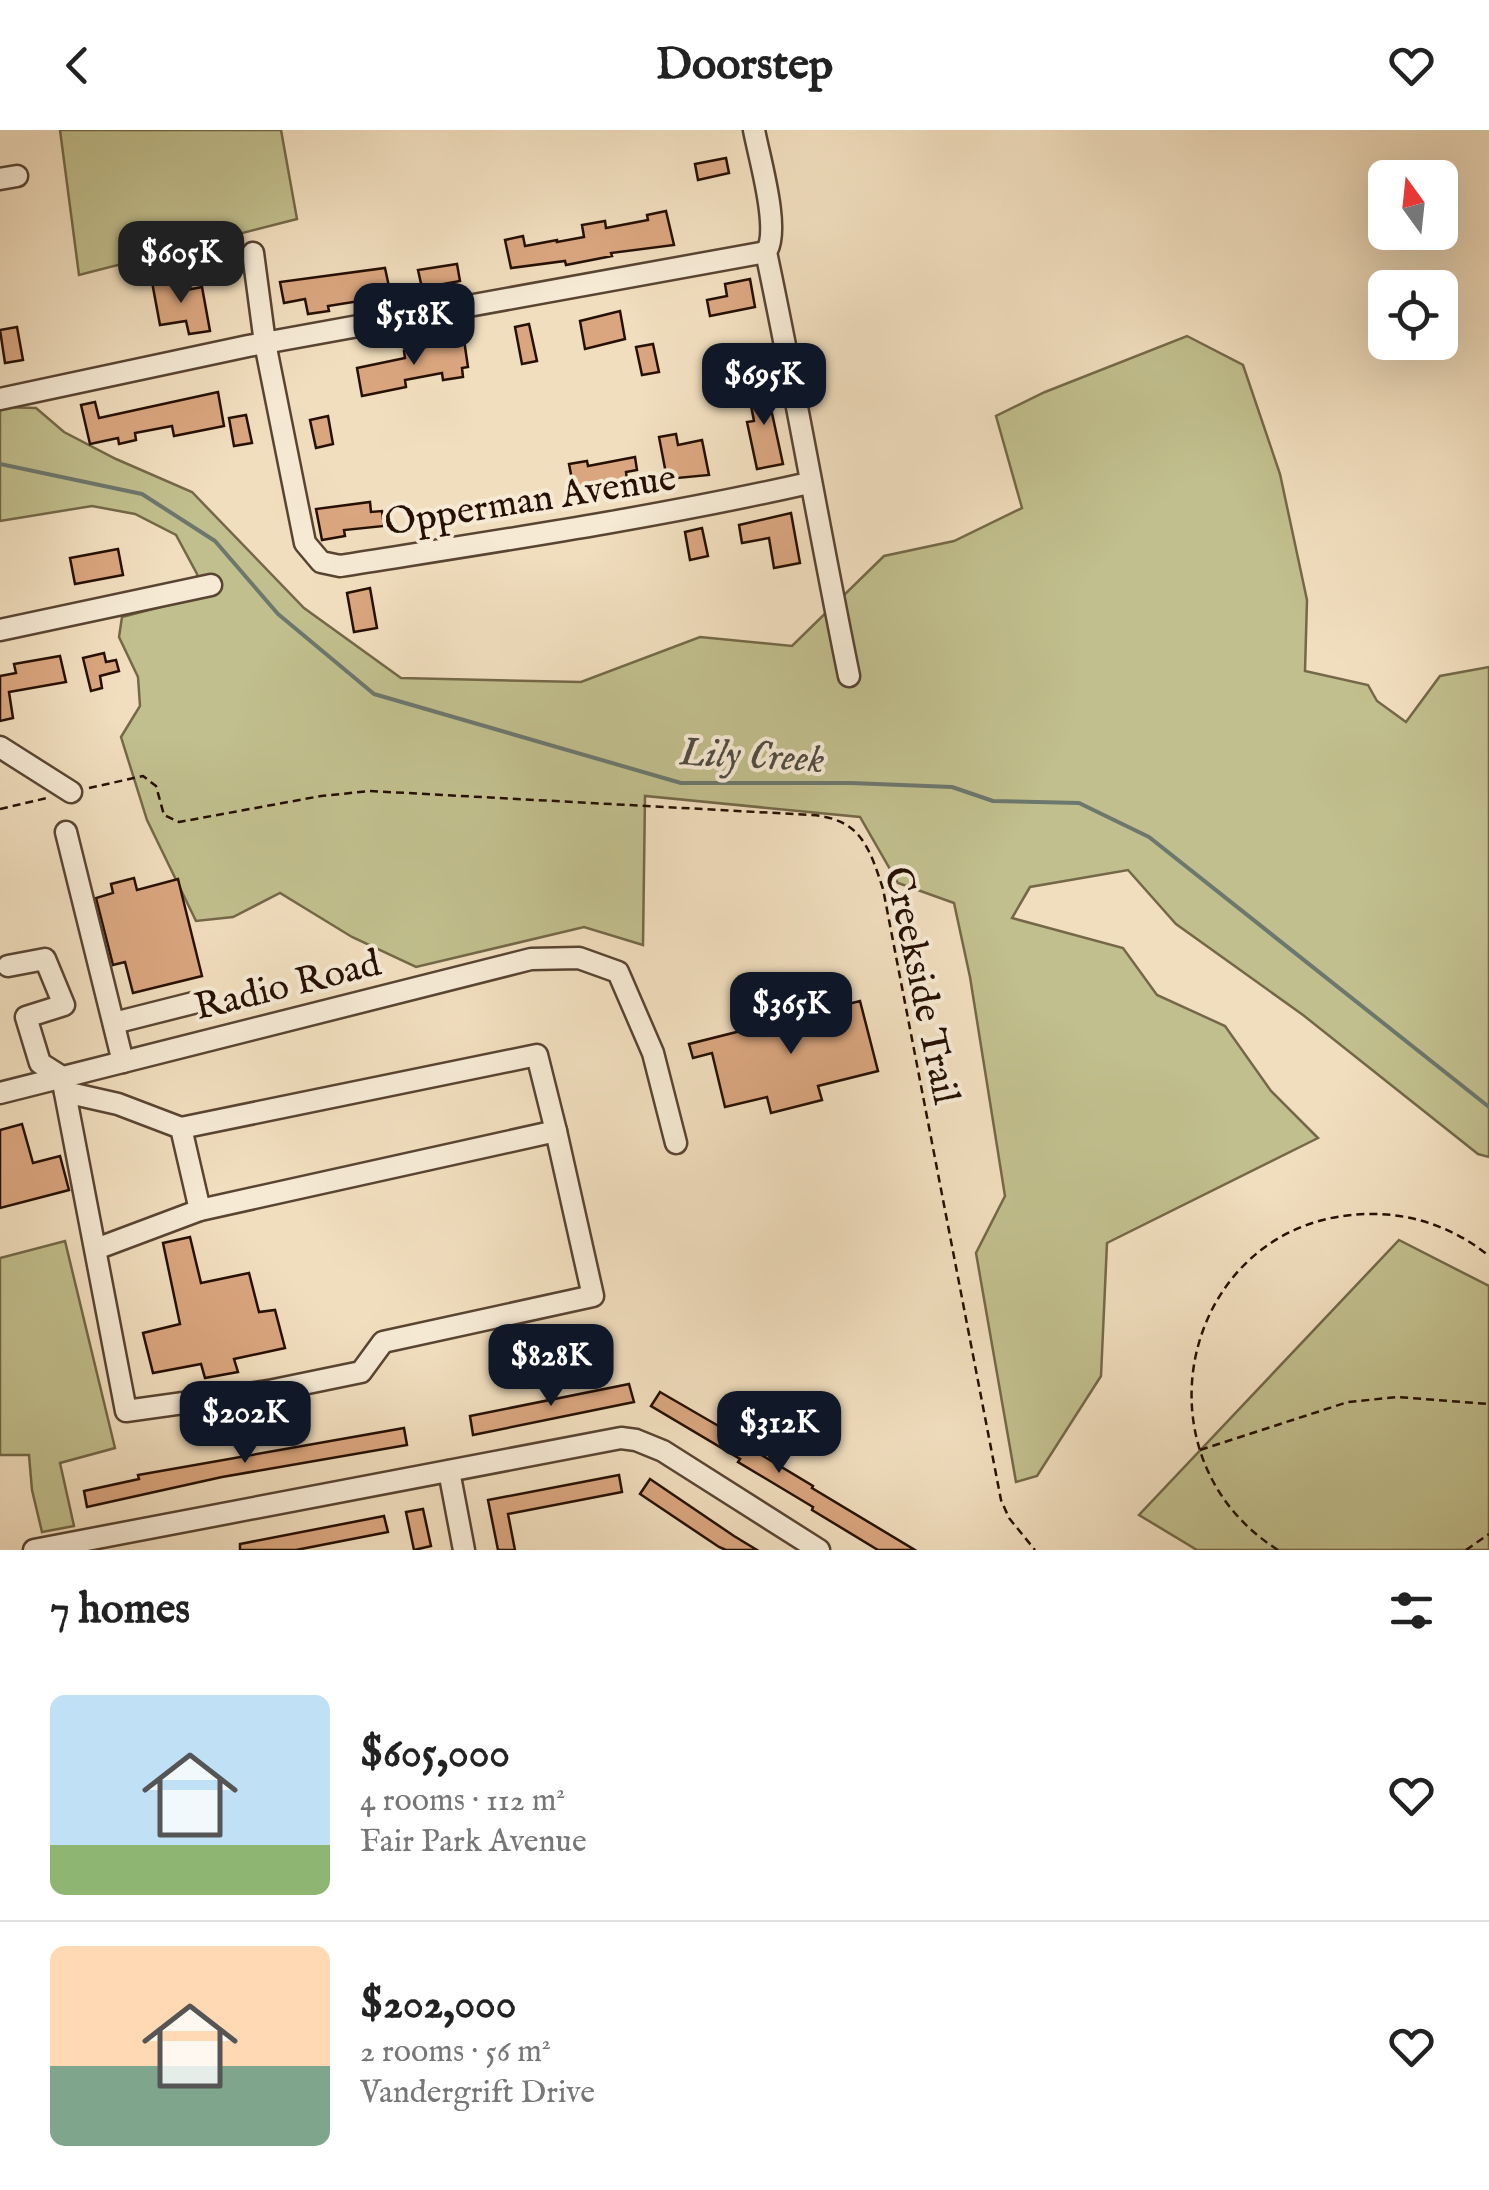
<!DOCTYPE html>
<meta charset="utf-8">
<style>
body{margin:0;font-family:"IM FELL English",serif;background:#f2f2f2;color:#222;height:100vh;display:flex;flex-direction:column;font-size:38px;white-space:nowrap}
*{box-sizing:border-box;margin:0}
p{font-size:32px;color:#767676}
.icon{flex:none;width:55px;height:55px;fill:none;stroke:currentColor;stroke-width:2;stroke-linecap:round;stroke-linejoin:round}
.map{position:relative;height:1420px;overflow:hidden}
.panel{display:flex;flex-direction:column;background:#fff;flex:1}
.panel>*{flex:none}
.needle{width:65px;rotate:345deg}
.tools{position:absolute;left:1368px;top:30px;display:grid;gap:20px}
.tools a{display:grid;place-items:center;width:90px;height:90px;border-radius:15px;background:#fff;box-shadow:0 10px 40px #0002;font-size:50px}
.price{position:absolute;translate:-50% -85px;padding:0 22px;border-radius:20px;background:#111827;color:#fff;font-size:32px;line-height:65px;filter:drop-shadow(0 2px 5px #0008)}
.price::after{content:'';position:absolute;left:50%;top:60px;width:30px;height:22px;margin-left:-15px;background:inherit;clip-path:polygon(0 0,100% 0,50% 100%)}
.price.selected{background:#222;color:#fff}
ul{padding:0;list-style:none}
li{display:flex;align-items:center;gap:30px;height:250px;padding:0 50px}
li+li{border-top:2px solid #e0e0e0}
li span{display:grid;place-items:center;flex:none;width:280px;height:200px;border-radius:15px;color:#555}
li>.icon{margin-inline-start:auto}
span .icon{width:120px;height:120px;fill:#fffc;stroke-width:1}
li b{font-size:42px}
h2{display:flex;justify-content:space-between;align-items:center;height:120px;padding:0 50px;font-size:42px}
header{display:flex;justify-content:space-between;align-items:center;height:130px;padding:0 50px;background:#fff;font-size:45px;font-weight:800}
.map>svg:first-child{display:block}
.green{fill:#c1bf8d;stroke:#746848;stroke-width:2.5}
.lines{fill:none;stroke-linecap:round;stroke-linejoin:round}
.stream{stroke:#6c776d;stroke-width:4}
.building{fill:#daa67f;stroke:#261003;stroke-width:2.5}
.minor-casing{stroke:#594432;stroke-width:25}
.path{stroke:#261003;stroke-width:2.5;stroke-dasharray:8 5;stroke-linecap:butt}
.minor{stroke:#f6ead5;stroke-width:20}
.labels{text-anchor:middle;stroke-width:8;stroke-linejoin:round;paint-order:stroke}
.street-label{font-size:38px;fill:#261003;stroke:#f6ead5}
.water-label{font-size:40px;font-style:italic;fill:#4f4c41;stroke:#f6ead5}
</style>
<header><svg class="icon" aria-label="back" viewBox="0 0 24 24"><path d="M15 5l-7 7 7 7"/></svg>Doorstep<svg class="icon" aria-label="heart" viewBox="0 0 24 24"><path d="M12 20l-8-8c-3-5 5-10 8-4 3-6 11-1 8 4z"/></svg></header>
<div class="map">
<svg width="1489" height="1420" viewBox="0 0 1489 1420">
<rect width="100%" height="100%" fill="#f1debe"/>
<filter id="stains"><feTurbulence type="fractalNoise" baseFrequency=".002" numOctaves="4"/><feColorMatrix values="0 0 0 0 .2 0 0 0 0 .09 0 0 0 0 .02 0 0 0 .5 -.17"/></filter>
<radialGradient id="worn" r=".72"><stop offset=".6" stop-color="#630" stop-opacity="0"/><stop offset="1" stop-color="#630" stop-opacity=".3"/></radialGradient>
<!-- green -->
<g class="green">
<path d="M60 0H281L297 89 79 145Z"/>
<path d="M1187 206 1243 235 1280 344 1307 470 1305 541 1368 555 1377 571 1406 592 1440 546 1489 537V1027L1478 1024 1303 885 1176 794 1128 740 1030 757 1012 788 1123 818 1157 865 1225 896 1271 961 1318 1008 1107 1113 1101 1246 1037 1346 1016 1352 976 1123 1005 1066 970 847 954 773 898 753 860 687 645 666 643 815 584 797 416 837 352 807 280 763 233 787 196 791 147 690 121 607 140 576 138 547 119 507 122 487 202 466 197 444 176 405 135 384 92 376 0 391V277L36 278 64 302 116 329 192 362 304 478 401 548 581 552 700 507 792 516 884 426 954 411 1022 378 996 286 1045 262Z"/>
<path d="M1399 1110 1489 1156V1420H1197L1139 1385Z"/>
<path d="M65 1111 115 1318 60 1333 74 1396 42 1402 32 1360 29 1325H0V1128Z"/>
</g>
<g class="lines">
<!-- stream -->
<path class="stream" d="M0 334 142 364 215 411 278 484 374 564 681 653H851L952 657 993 671 1079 673 1149 707 1489 977"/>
</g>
<!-- building -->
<g class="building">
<path d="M726 28 729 43 698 50 695 34Z"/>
<path d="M666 81 674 115 611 123 612 126 566 135 565 131 511 138 505 110 523 106 525 116 557 110V112L584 107 582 95 605 91 606 98 648 90 647 85Z"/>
<path d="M457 134 460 151 422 158 418 140Z"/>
<path d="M385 138 391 166 328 176 329 181 308 184 305 169 284 173 280 152Z"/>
<path d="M173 148 176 162 202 157 210 201 189 204 186 191 160 195 152 152Z"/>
<path d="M750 149 755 177 710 186 707 170 727 166 725 154Z"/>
<path d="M620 181 625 209 585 219 580 191Z"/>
<path d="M529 194 537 231 522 234 515 197Z"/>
<path d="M17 197 23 230 5 233 0 200Z"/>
<path d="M464 210 468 237 462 238 463 247 443 250 442 243 405 250 406 257 362 266 357 238 405 228 404 221Z"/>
<path d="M653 214 659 242 642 245 636 217Z"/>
<path d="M774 255 778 273 770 274 783 334 757 339 747 292 754 291 748 260Z"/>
<path d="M218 262 224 296 174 306 172 296 135 303 136 310 119 314 118 308 90 314 81 275 95 272 99 288Z"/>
<path d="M246 285 252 313 234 316 229 288Z"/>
<path d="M328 286 333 314 316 318 310 290Z"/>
<path d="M676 304 678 315 702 310 709 345 667 349 659 307Z"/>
<path d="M635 327 637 340 626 342 627 349 574 360 569 334 587 331 588 336Z"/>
<path d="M370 372 371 382 382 381 384 396 344 400 345 406 322 410 316 379Z"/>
<path d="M791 383 800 433 774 438 769 408 742 413 739 395Z"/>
<path d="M702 398 708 426 690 430 685 402Z"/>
<path d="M118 419 123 445 75 454 70 428Z"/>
<path d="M370 458 377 498 354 502 347 463Z"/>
<path d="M104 523 106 532 116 530 119 541 100 546 102 558 91 561 83 528Z"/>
<path d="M60 526 66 552 9 562 13 588 0 591V546L16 543 14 534Z"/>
<path d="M134 748 137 760 178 749 202 846 133 863 125 832 113 835 96 768 113 763 111 754Z"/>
<path d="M860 871 878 941 818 956 822 970 771 983 767 967 725 977 712 923 693 928 689 914Z"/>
<path d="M22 994 33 1033 60 1026 69 1060 0 1078V1000Z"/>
<path d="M190 1107 201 1153 249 1143 259 1182 275 1180 285 1218 234 1229 238 1242 205 1248 201 1234 153 1243 143 1203 180 1194 163 1113Z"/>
<path d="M629 1254 634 1272 473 1305 470 1286Z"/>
<path d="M660 1262 741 1309 740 1312 813 1356 812 1358 915 1420H878L812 1380 813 1377 738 1332 740 1329 651 1276Z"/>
<path d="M404 1298 407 1315 222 1347 87 1377 84 1361 139 1349 138 1345Z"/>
<path d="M619 1345 622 1362 508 1384 515 1420H498L488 1370Z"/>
<path d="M650 1349 734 1406 757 1420H726L719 1417 640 1364Z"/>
<path d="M423 1379 431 1416 414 1420 406 1382Z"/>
<path d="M384 1386 388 1402 296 1420H240V1414Z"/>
</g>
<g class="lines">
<!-- minor casing -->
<g class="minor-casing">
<g id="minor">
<path d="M754 0C759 27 781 101 766 122 796 263 820 405 849 546"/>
<path d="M0 49 17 46"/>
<path d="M253 123 265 213 305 413 321 432 340 436C497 411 654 388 809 353"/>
<path d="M0 269 248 216 766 122"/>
<path d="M0 500 211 455"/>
<path d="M0 617 71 662"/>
<path d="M66 702 123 932"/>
<path d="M8 836 45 829 64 875 26 887 40 933 62 947 126 1281 269 1261 361 1242 383 1212 593 1166 556 1001 200 1080 96 1119"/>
<path d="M114 893 205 870"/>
<path d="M65 962 118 974 181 998 200 1080"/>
<path d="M0 963 531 829 579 828 618 842 653 923 676 1013"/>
<path d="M181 998 537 925 556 1001"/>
<path d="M449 1341 464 1420"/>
<path d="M34 1420 621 1308 636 1310 663 1321 819 1420"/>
</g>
</g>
<!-- path -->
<g class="path">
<path d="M89 658 143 646 156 656 164 685 179 692 321 666 370 661 812 685C860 689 869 716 883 759L1001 1370 1009 1388 1035 1420"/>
<path d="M0 679 47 668"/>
<path d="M1200 1320 1348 1272 1398 1267 1489 1274"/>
<path d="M1278 1420C1126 1324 1186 1087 1368 1084 1412 1083 1455 1098 1489 1126"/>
<path d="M1466 1420 1489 1404"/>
</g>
<!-- minor -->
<use href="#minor" class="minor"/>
</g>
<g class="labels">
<!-- street labels -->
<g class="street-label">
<text transform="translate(530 369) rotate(-9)" y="13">Opperman Avenue</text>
<text transform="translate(287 854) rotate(-14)" y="13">Radio Road</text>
<text transform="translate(923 855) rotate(78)" y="13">Creekside Trail</text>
</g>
<!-- water labels -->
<g class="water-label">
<text transform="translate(752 624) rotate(3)" y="14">Lily Creek</text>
</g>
</g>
<rect width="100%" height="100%" filter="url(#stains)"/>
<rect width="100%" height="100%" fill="url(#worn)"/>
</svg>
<div class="tools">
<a><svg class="needle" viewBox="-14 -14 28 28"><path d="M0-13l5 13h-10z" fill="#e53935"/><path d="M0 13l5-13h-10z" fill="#767676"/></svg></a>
<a><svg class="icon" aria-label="locate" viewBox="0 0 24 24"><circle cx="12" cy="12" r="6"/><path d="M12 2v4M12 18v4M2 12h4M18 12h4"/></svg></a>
</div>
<b class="price selected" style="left:181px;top:176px">$605K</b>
<b class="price" style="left:414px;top:238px">$518K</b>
<b class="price" style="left:764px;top:298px">$695K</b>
<b class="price" style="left:791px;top:927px">$365K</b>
<b class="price" style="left:551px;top:1279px">$828K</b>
<b class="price" style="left:245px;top:1336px">$202K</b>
<b class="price" style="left:779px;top:1346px">$312K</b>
</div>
<section class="panel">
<h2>7 homes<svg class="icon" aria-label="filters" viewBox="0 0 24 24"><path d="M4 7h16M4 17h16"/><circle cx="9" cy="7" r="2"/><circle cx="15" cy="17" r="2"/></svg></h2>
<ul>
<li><span style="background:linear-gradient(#bfe0f5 75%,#8fb573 0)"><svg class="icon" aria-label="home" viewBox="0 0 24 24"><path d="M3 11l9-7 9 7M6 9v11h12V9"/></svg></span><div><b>$605,000</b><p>4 rooms · 112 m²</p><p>Fair Park Avenue</p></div><svg class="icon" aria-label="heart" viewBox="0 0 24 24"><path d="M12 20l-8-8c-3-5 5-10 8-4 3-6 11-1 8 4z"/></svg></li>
<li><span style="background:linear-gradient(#ffd9b3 60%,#7fa58c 0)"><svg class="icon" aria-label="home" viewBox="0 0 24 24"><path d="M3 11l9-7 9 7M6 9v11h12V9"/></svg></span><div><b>$202,000</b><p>2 rooms · 56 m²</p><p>Vandergrift Drive</p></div><svg class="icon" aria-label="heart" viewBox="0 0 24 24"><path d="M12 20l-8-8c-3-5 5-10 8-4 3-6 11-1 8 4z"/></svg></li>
</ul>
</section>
